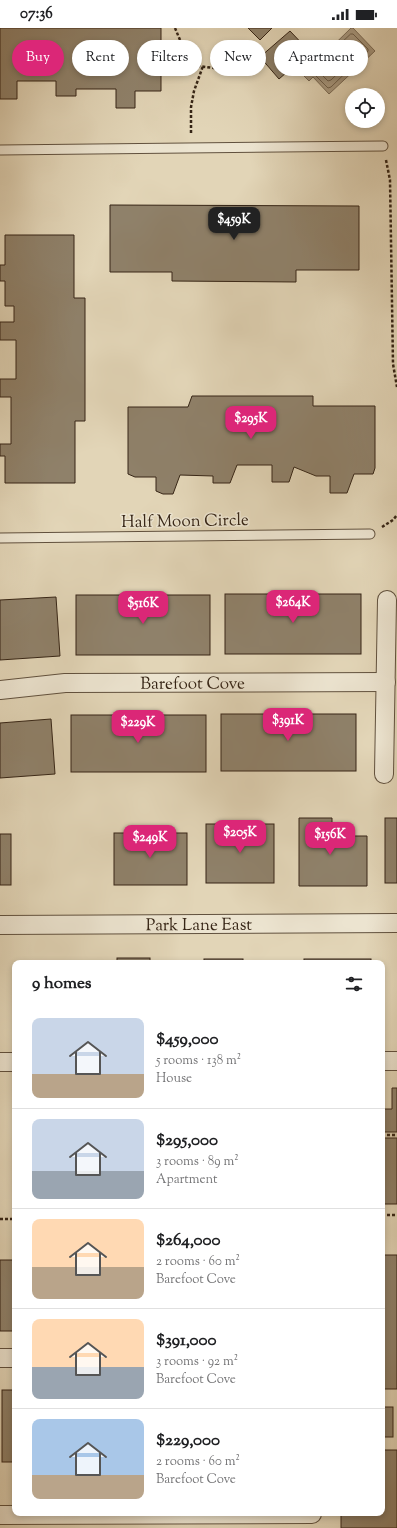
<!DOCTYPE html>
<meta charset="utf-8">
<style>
body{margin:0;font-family:"Sorts Mill Goudy",serif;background:#f6f6f6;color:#202124;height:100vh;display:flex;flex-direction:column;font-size:15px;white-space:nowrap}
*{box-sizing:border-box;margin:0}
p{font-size:13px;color:#757577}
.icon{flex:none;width:22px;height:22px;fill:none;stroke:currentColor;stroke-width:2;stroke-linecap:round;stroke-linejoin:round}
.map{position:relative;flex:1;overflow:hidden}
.side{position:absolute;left:12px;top:932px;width:373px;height:556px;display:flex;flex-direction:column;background:#fff;border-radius:8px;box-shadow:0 2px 6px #0003}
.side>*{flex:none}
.banner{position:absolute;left:12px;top:12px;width:373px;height:36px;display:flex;gap:8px}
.tools{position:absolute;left:345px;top:60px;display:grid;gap:8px}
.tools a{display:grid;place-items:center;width:40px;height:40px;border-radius:50%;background:#fff;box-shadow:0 2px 6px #0003;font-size:20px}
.price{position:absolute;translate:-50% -34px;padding:0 9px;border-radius:8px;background:#db2777;color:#fff;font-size:13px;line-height:26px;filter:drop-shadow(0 1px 2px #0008)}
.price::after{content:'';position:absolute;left:50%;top:24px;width:12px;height:9px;margin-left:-6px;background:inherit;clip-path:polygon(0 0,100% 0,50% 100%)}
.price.current{background:#222;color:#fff}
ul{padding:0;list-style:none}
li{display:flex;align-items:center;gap:12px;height:100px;padding:0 20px}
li+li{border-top:1px solid #e0e0e0}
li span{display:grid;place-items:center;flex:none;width:112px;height:80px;border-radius:8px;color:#555}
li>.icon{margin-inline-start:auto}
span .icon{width:48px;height:48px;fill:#fffc;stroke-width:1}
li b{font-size:17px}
h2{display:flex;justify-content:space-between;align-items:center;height:48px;padding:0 20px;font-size:17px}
.pill{padding:0 14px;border-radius:18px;background:#fff;box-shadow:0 2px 6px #0003;font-size:14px;line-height:36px}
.pill.current{background:#db2777;color:#fff}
.status{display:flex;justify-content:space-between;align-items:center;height:28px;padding:0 20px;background:#fff;direction:ltr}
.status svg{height:11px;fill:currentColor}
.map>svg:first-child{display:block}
.water{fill:#a89980;stroke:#7a6b56}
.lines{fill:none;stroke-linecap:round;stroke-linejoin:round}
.shore{stroke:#6f5f4b;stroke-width:1}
.building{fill:#8f816a;stroke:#362516}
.service-casing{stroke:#61513e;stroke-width:11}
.minor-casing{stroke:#61513e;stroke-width:20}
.path{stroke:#362516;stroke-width:2.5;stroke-dasharray:3 2;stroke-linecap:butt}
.service{stroke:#ece4d0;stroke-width:9}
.minor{stroke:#ece4d0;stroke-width:18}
.labels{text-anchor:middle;stroke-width:3;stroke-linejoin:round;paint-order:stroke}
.street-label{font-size:17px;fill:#362516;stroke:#ece4d0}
</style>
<div class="status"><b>07:36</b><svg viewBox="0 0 49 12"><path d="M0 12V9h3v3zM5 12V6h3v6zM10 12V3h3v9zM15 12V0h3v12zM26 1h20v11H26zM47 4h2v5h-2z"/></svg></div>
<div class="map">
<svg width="397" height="1500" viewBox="0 0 397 1500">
<rect width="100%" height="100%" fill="#e2d5b7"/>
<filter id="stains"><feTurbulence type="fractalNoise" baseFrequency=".005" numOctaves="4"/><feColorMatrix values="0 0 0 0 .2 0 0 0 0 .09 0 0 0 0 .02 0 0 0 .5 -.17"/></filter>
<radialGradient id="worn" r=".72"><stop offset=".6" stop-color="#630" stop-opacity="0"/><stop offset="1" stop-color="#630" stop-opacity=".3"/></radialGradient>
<!-- water -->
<path class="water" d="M351 0H353L375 23 329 66 313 49 309 53 303 47Z"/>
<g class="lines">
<!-- shore -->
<g class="shore">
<path d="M351 6H353L368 21V23L331 59 328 60 313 45 312 43Z"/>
<path d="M351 13 361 21V23L331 52 328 53 320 45V42Z"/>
</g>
</g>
<!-- building -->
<g class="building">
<path d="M0 0H161V63H135V80H116V61H76V68H56V53H17V71H0Z"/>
<path d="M248 0H272L260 12Z"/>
<path d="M290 3 310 24 279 51 260 29Z"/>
<path d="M110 177 359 178V242H296V254L172 253V244H110Z"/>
<path d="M5 207H74V270H85V393H75V455H5V428H0V416H11V369H0V351H16V312H0V294H14V278H5V253H0V237H5Z"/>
<path d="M192 368H313V378H375V440L373 446H354L347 465H330V448H316L294 439 289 454H272V437H237L230 455H213V448L180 447 173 466H163L156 463V449H135L128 446V379H188Z"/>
<rect x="225" y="566" width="136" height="60"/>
<rect x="76" y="567" width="134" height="60"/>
<path d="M56 569 60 628 0 632V572Z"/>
<rect x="221" y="686" width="135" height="57"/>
<rect x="71" y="687" width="135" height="57"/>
<path d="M51 691 55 746 0 750V695Z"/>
<path d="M299 790H332V808H367V858H299Z"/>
<rect x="385" y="790" width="12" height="65"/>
<rect x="206" y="796" width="68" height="59"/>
<rect x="114" y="805" width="73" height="52"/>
<rect x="0" y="806" width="11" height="51"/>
<rect x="117" y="930" width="33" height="5"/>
<rect x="204" y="931" width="39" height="4"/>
<rect x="304" y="931" width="67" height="4"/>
<rect x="27" y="933" width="71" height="2"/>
<path d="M392 1060H397V1104H382V1081H392Z"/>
<rect x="382" y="1110" width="15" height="66"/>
<rect x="382" y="1227" width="15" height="134"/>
<rect x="0" y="1232" width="15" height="71"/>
<rect x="2" y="1362" width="13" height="72"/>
<rect x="382" y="1379" width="11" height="30"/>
<path d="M382 1422H397V1500H341V1485H382Z"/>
</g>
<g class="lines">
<!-- service casing -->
<g class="service-casing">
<g id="service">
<path d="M0 122 383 118"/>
<path d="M0 510 370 506"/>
</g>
</g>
<!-- minor casing -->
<g class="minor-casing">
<g id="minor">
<path id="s1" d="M0 662 65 655 386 654"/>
<path d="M384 746 387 572"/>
<path id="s2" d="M0 897 397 895"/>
<path d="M382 1033H397"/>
<path d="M0 1034H15"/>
<path d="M0 1330H15"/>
<path d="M0 1487 312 1486"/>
</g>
</g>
<!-- path -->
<g class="path">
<path d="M175 0 188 31 199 38 227 42 236 37 237 27 232 14"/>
<path d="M191 105V79L194 63 203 38"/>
<path d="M386 132 390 152 393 336 397 359"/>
<path d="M382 499 393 492 397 487"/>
<path d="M382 1107H397"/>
<path d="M382 1187H397"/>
<path d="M0 1191H15"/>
</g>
<!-- service -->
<use href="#service" class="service"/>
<!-- minor -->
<use href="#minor" class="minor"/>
</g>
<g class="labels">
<!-- street labels -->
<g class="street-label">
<text transform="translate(185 492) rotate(-1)" y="6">Half Moon Circle</text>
<text dy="6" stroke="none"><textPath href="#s1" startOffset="193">Barefoot Cove</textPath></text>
<text dy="6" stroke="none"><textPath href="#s2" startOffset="199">Park Lane East</textPath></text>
</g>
</g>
<rect width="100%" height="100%" filter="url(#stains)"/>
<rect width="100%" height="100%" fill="url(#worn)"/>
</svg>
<div class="tools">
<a><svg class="icon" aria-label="locate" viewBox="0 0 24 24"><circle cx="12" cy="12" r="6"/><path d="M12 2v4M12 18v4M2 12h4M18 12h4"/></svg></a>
</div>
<b class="price current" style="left:234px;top:213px">$459K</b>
<b class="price" style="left:251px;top:412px">$295K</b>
<b class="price" style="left:293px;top:596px">$264K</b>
<b class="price" style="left:143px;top:597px">$516K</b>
<b class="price" style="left:288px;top:714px">$391K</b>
<b class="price" style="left:138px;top:716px">$229K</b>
<b class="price" style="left:240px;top:826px">$205K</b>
<b class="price" style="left:330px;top:828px">$156K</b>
<b class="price" style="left:150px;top:831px">$249K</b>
<div class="banner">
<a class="pill current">Buy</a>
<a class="pill">Rent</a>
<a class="pill">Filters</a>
<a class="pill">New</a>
<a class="pill">Apartment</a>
</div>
<section class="side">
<h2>9 homes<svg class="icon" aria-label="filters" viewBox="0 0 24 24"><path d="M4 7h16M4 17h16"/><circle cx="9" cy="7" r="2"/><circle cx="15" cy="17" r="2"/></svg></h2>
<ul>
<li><span style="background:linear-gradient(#c9d6e8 70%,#b9a48a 0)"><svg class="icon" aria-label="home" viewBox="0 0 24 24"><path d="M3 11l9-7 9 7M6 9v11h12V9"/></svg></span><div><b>$459,000</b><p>5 rooms · 138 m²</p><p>House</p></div></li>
<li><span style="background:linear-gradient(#c9d6e8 65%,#9aa5b1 0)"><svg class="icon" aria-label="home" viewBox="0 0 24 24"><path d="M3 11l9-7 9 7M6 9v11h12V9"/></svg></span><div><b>$295,000</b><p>3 rooms · 89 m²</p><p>Apartment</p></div></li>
<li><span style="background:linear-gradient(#ffd9b3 60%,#b9a48a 0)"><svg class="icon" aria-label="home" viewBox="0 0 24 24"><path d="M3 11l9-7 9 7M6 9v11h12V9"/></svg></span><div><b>$264,000</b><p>2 rooms · 60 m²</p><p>Barefoot Cove</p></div></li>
<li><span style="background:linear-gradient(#ffd9b3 60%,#9aa5b1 0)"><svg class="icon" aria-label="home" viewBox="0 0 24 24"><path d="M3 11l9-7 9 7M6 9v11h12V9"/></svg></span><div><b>$391,000</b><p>3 rooms · 92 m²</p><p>Barefoot Cove</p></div></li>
<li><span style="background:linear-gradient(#a9c7e8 70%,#b9a48a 0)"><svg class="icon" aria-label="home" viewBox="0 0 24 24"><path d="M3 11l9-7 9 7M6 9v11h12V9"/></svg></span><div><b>$229,000</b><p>2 rooms · 60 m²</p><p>Barefoot Cove</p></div></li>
</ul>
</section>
</div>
